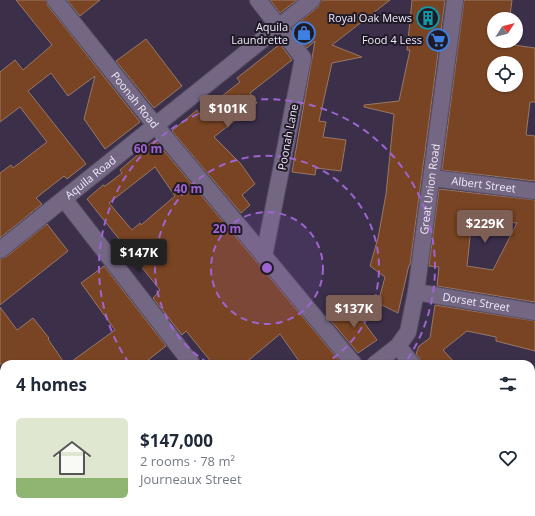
<!DOCTYPE html>
<meta charset="utf-8">
<style>
body{margin:0;font-family:"Open Sans",sans-serif;background:#f6f6f7;color:#1f2937;height:100vh;display:flex;flex-direction:column;font-size:15px;white-space:nowrap}
*{box-sizing:border-box;margin:0}
p{font-size:13px;color:#747a83}
.icon{flex:none;width:22px;height:22px;fill:none;stroke:currentColor;stroke-width:2;stroke-linecap:round;stroke-linejoin:round}
.map{position:relative;flex:1;overflow:hidden}
.side{position:absolute;left:0px;top:360px;width:535px;height:156px;display:flex;flex-direction:column;background:#fff;border-radius:12px 12px 0 0;box-shadow:0 1px 3px #0004}
.side>*{flex:none}
.needle{width:26px;rotate:54deg}
.tools{position:absolute;left:487px;top:12px;display:grid;gap:8px}
.tools a{display:grid;place-items:center;width:36px;height:36px;border-radius:50%;background:#fff;box-shadow:0 1px 3px #0004;font-size:20px}
.price{position:absolute;translate:-50% -34px;padding:0 9px;border-radius:4px;background:#7d5f56;color:#fff;font-size:13px;line-height:26px;filter:drop-shadow(0 1px 2px #0008)}
.price::after{content:'';position:absolute;left:50%;top:24px;width:12px;height:9px;margin-left:-6px;background:inherit;clip-path:polygon(0 0,100% 0,50% 100%)}
.price.selected{background:#222;color:#fff}
ul{padding:0;list-style:none}
li{display:flex;align-items:center;gap:12px;height:100px;padding:0 16px}
li+li{border-top:1px solid #e0e1e3}
li span{display:grid;place-items:center;flex:none;width:112px;height:80px;border-radius:6px;color:#555}
li>.icon{margin-inline-start:auto}
span .icon{width:48px;height:48px;fill:#fffc;stroke-width:1}
li b{font-size:17px}
h2{display:flex;justify-content:space-between;align-items:center;height:48px;padding:0 16px;font-size:17px}
.map>svg:first-child{display:block}
.building{fill:#794423;stroke:#987866;fill-rule:evenodd}
.lines{fill:none;stroke-linecap:round;stroke-linejoin:round}
.minor-casing{stroke:#584e64;stroke-width:18}
.minor{stroke:#746784;stroke-width:16}
.ring{fill:none;stroke:#9e65d1;stroke-width:2;stroke-dasharray:7 5}
.labels{text-anchor:middle;stroke-width:4;stroke-linejoin:round;paint-order:stroke}
.poi-label{font-size:11px;fill:#f0e9fa;stroke:#201a26;text-anchor:end}
.street-label{font-size:11px;fill:#f0e9fa;stroke:#201a26}
.centre{fill:#9e65d1;stroke:#201a26;stroke-width:2}
.ring-label{font-size:12px;text-anchor:middle;font-weight:bold;fill:#9e65d1;stroke:#201a26;stroke-width:4;stroke-linejoin:round;paint-order:stroke}
</style>
<div class="map">
<svg width="535" height="516" viewBox="0 0 535 516">
<rect width="100%" height="100%" fill="#3b2f4a"/>
<!-- building -->
<g class="building">
<path d="M16 0H46L48 6 140 122 105 149 84 119 95 76 68 96 51 73 28 91 86 164 67 179 64 176 36 198 42 204 0 238V173L11 165 13 168 47 142 20 107 0 122V72L15 60 23 70 52 45Z"/>
<path d="M67 0H100L80 16Z"/>
<path d="M270 0H297L280 13Z"/>
<path d="M321 0H390L332 45 362 57 332 63 319 121 326 122 323 137 346 140 341 171 316 168 315 175 292 172 315 41 307 48 292 28 318 7Z"/>
<path d="M412 0H445L410 265H409L398 313 378 303 385 277 370 266 378 238 386 194 394 114 364 107V105L399 101 410 50H407Z"/>
<path d="M464 0H512L510 16 502 15 501 19H494V41H500V43L535 48V102H530L526 135 535 136V181L442 170ZM494 63H516V85H494Z"/>
<path d="M146 39 182 86 154 108 116 61Z"/>
<path d="M280 44 292 60 250 93 257 103 214 137 241 164 255 184 242 195 250 205 241 213 172 131 197 110 199 114 240 82 237 78Z"/>
<path d="M155 140 342 364H301L280 334 244 364H213L186 331 182 335 153 298 160 290 87 199 103 185 105 186 122 173 120 170ZM155 167 175 196 141 225 140 223 132 230 109 203Z"/>
<path d="M439 189 535 200V302L437 286 439 267 429 266ZM472 218 517 223 493 270 467 266Z"/>
<path d="M47 224 68 251 0 305V259L6 257Z"/>
<path d="M104 266 166 346 143 364H68L115 330 81 283Z"/>
<path d="M351 305 377 340 358 353 331 321Z"/>
<path d="M435 305 535 321V351L496 341V337L467 331 443 350 456 364H421L420 359 416 354 419 346 430 338Z"/>
<path d="M0 307 17 330 33 318 49 338 48 339 65 364H0Z"/>
</g>
<g class="lines">
<!-- minor casing -->
<g class="minor-casing">
<g id="minor">
<path id="s1" d="M55 0 155 125 354 364"/>
<path d="M258 0 303 58 264 256"/>
<path id="s2" d="M432 178 535 191"/>
<path d="M64 199 192 364"/>
<path id="s3" d="M0 250 312 0"/>
<path id="s4" d="M416 292 535 312"/>
<path d="M398 346 412 364"/>
<path id="s5" d="M375 364 398 346 408 332 416 292 455 0"/>
<path d="M531 419 535 416"/>
<path d="M530 512 533 516"/>
<path d="M180 516 185 512"/>
<path d="M413 516 418 512"/>
</g>
</g>
<!-- minor -->
<use href="#minor" class="minor"/>
</g>
<!-- distance rings -->
<circle cx="267" cy="268" r="56" fill="#9e65d1" fill-opacity=".12"/>
<g class="ring">
<circle cx="267" cy="268" r="56"/>
<path d="M208 363A112 112 0 1 1 326 363"/>
<path d="M129 363A168 168 0 1 1 405 363"/>
</g>
<!-- icons -->
<defs>
<g id="building-ring" transform="scale(1.15)"><circle r="9.5" fill="#201a26" stroke="#0f9aa8" stroke-width="1.5"/><path d="M-4-6H4V6H1V3H-1V6H-4ZM-2.5-4.3h1.7v1.8h-1.7ZM.8-4.3h1.7v1.8H.8ZM-2.5-1h1.7V.8h-1.7ZM.8-1h1.7V.8H.8Z" fill="#0f9aa8"/></g>
<g id="shop-ring" transform="scale(1.15)"><circle r="9.5" fill="#201a26" stroke="#3f7fe0" stroke-width="1.5"/><path d="M-5-2.5h2.3a2.7 3.5 0 0 1 5.4 0H5L5.5 6h-11ZM-1.5-2.5h3a1.5 2.3 0 0 0-3 0Z" fill="#3f7fe0"/></g>
<g id="supermarket-ring" transform="scale(1.15)"><circle r="9.5" fill="#201a26" stroke="#3f7fe0" stroke-width="1.5"/><path d="M-6-5.5h2.5l.6 2H6L4.5 2H-2.5L-4.4-4H-6ZM-1.5 3.2a1.3 1.3 0 1 0 .1 0ZM3 3.2a1.3 1.3 0 1 0 .1 0Z" fill="#3f7fe0"/></g>
</defs>
<g fill-rule="evenodd">
<use href="#building-ring" x="428" y="18"/>
<use href="#shop-ring" x="304" y="33"/>
<use href="#supermarket-ring" x="438" y="40"/>
</g>
<g class="labels">
<!-- poi labels -->
<g class="poi-label">
<text x="412" y="22">Royal Oak Mews</text>
<text x="288" y="31">Aquila<tspan x="288" dy="13">Laundrette</tspan></text>
<text x="422" y="44">Food 4 Less</text>
</g>
<!-- street labels -->
<g class="street-label">
<text dy="4" stroke="none"><textPath href="#s1" startOffset="128">Poonah Road</textPath></text>
<text transform="translate(288 137) rotate(-79)" y="4">Poonah Lane</text>
<text dy="4" stroke="none"><textPath href="#s3" startOffset="116">Aquila Road</textPath></text>
<text dy="4" stroke="none"><textPath href="#s2" startOffset="52">Albert Street</textPath></text>
<text dy="4" stroke="none"><textPath href="#s5" startOffset="191">Great Union Road</textPath></text>
<text dy="4" stroke="none"><textPath href="#s4" startOffset="61">Dorset Street</textPath></text>
</g>
</g>
<circle cx="267" cy="268" r="6" class="centre"/>
<g class="ring-label">
<text x="148" y="153">60 m</text>
<text x="188" y="193">40 m</text>
<text x="227" y="233">20 m</text>
</g>
</svg>
<div class="tools">
<a><svg class="needle" viewBox="-14 -14 28 28"><path d="M0-13l5 13h-10z" fill="#e53935"/><path d="M0 13l5-13h-10z" fill="#747a83"/></svg></a>
<a><svg class="icon" aria-label="locate" viewBox="0 0 24 24"><circle cx="12" cy="12" r="6"/><path d="M12 2v4M12 18v4M2 12h4M18 12h4"/></svg></a>
</div>
<b class="price" style="left:228px;top:129px">$101K</b>
<b class="price" style="left:485px;top:244px">$229K</b>
<b class="price selected" style="left:139px;top:273px">$147K</b>
<b class="price" style="left:354px;top:329px">$137K</b>
<section class="side">
<h2>4 homes<svg class="icon" aria-label="filters" viewBox="0 0 24 24"><path d="M4 7h16M4 17h16"/><circle cx="9" cy="7" r="2"/><circle cx="15" cy="17" r="2"/></svg></h2>
<ul>
<li><span style="background:linear-gradient(#dfe7d0 75%,#8fb573 0)"><svg class="icon" aria-label="home" viewBox="0 0 24 24"><path d="M3 11l9-7 9 7M6 9v11h12V9"/></svg></span><div><b>$147,000</b><p>2 rooms · 78 m²</p><p>Journeaux Street</p></div><svg class="icon" aria-label="heart" viewBox="0 0 24 24"><path d="M12 20l-8-8c-3-5 5-10 8-4 3-6 11-1 8 4z"/></svg></li>
</ul>
</section>
</div>
